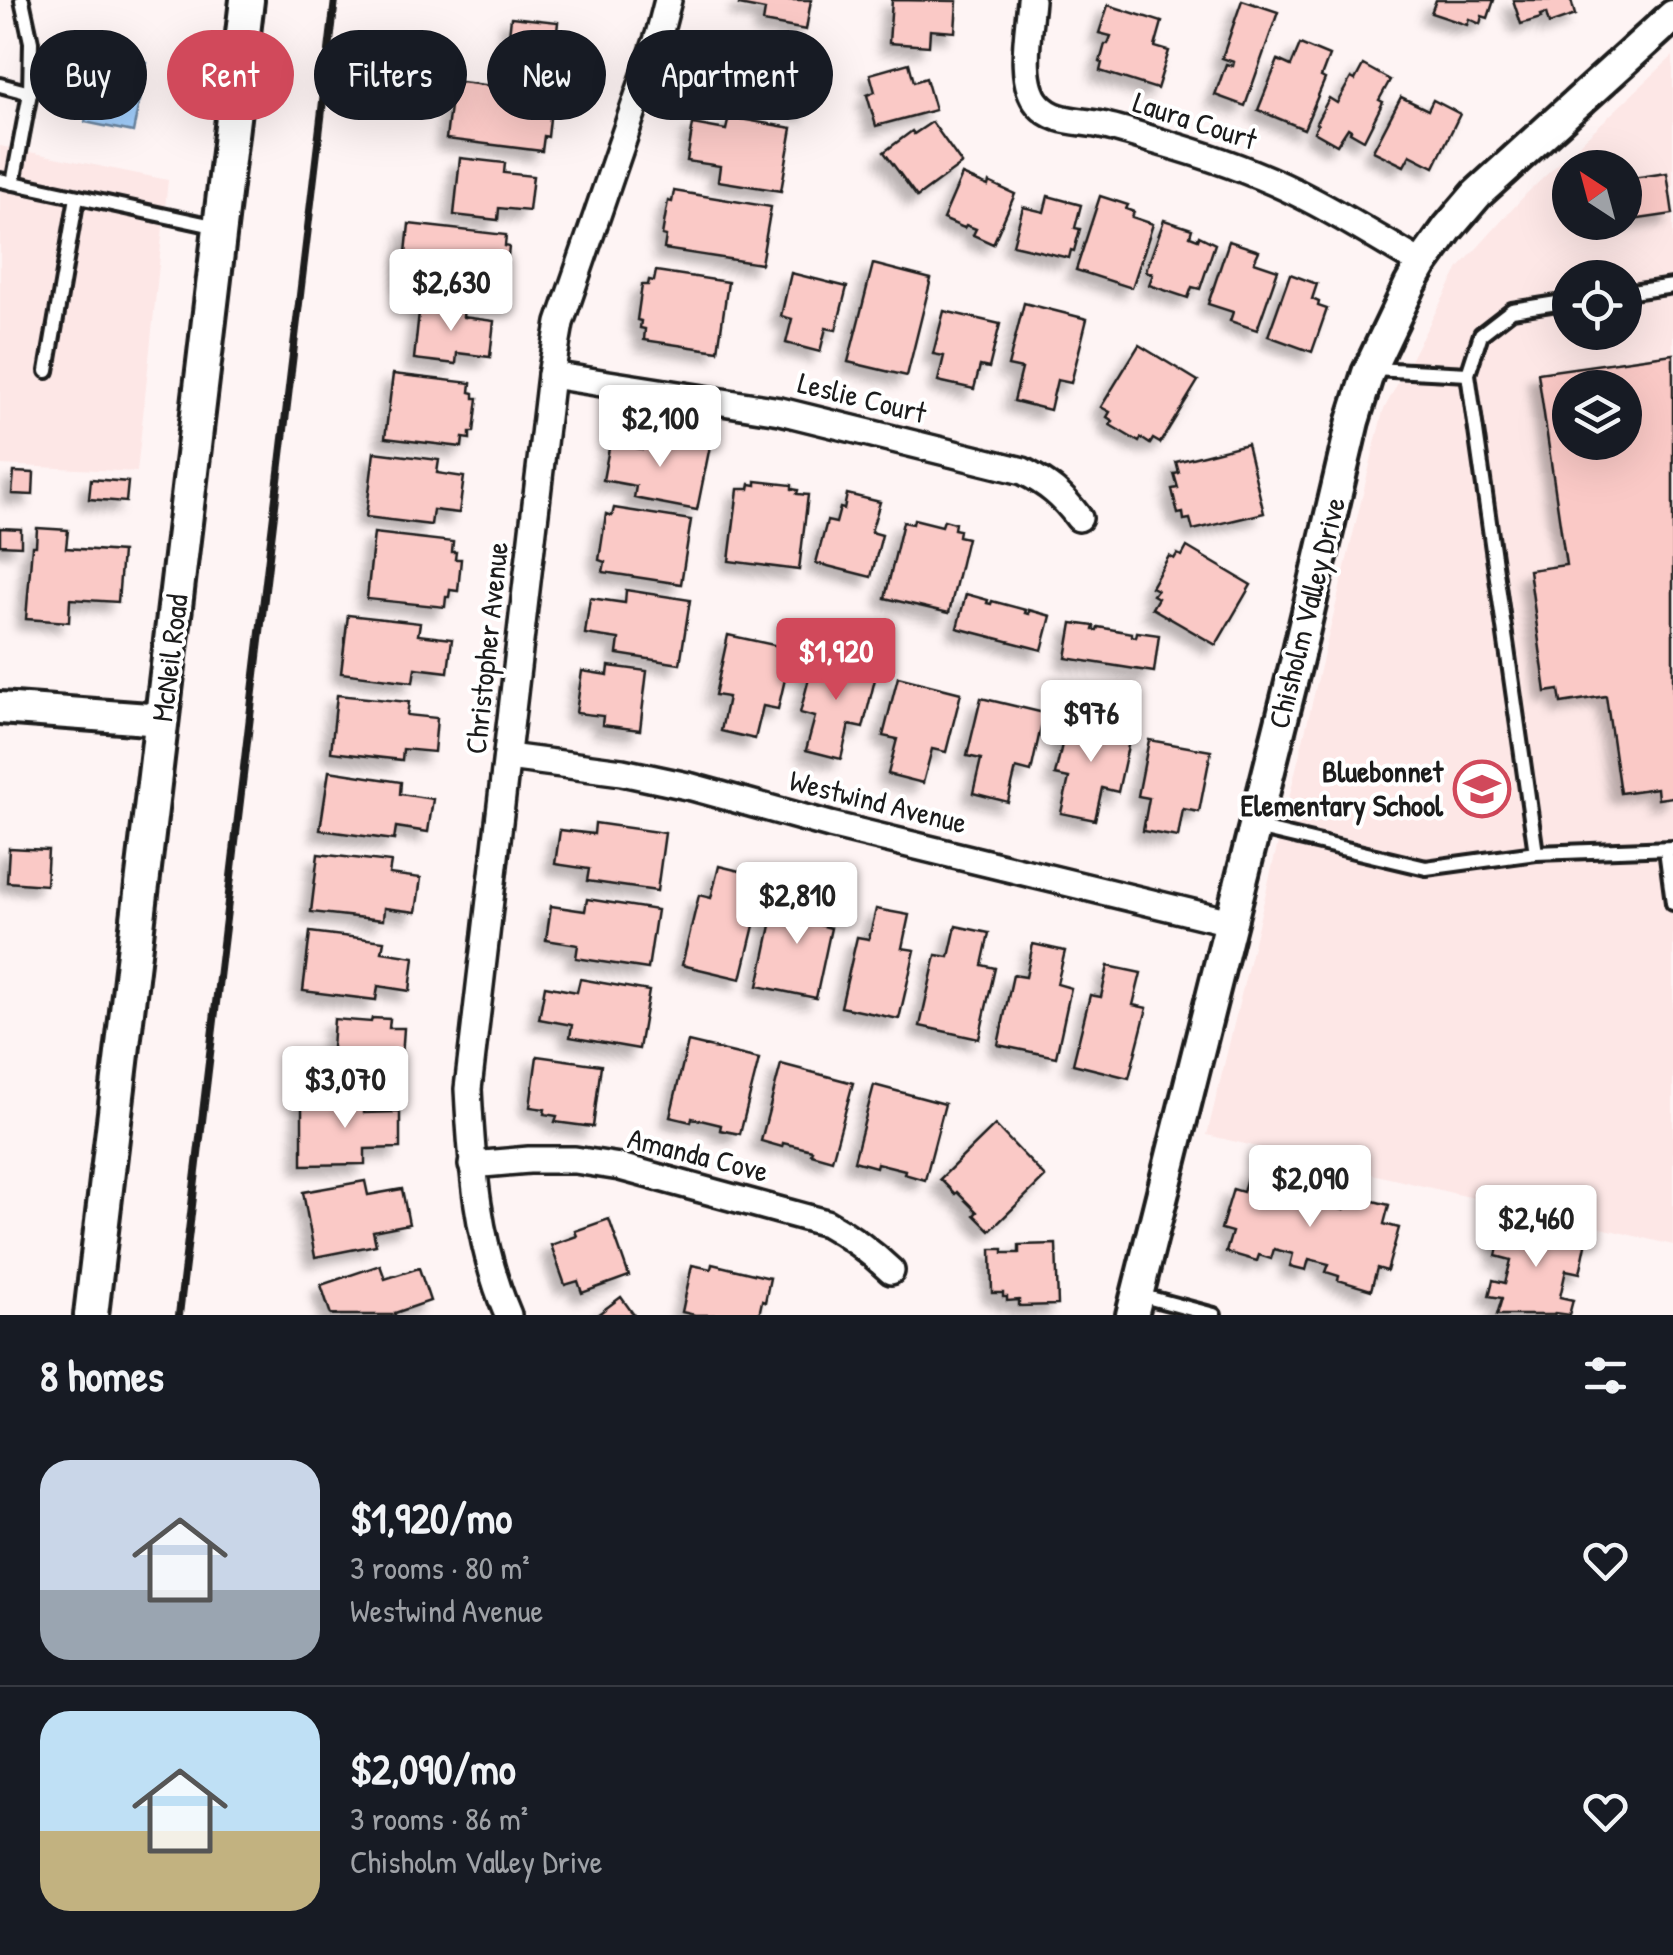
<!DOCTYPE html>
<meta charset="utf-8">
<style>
body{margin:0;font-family:"Patrick Hand",sans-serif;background:#242831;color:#f1f3f6;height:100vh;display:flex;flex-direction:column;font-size:38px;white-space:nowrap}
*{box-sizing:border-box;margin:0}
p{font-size:32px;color:#9ea1a6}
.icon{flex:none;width:55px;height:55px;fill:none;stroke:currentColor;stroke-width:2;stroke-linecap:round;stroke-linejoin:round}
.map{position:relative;height:1315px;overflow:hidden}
.sheet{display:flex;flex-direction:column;background:#171b24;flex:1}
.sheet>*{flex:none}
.guide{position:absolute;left:30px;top:30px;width:1000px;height:90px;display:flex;gap:20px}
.needle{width:65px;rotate:324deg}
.fabs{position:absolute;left:1552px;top:150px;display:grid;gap:20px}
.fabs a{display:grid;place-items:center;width:90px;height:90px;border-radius:50%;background:#171b24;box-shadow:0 10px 40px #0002;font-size:50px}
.price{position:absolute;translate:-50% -85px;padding:0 22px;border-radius:10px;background:#fff;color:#222;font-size:32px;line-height:65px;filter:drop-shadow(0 2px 5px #0008)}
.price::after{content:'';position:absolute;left:50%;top:60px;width:30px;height:22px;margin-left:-15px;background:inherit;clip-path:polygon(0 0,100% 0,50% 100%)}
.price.selected{background:#d1495b;color:#fff}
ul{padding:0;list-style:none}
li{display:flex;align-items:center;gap:30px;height:250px;padding:0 40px}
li+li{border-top:2px solid #363941}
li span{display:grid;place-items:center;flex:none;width:280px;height:200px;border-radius:30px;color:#555}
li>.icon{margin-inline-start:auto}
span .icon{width:120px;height:120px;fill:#fffc;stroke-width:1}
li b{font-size:42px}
h2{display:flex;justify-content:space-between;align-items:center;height:120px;padding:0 40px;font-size:42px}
.tag{padding:0 35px;border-radius:45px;background:#171b24;box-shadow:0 10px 40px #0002;font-size:35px;line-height:90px}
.tag.selected{background:#d1495b;color:#fff}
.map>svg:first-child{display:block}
.built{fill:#fde7e6;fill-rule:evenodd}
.water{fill:#a1cefc;stroke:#6c87a2;stroke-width:2.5}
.building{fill:#fac9c6;stroke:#1c1c1c;stroke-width:2.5;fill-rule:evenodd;filter:url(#shadow)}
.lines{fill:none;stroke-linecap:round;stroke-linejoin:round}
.service-casing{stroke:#1c1c1c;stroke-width:20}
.minor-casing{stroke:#1c1c1c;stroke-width:32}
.tertiary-casing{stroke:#1c1c1c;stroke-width:38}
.secondary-casing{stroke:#1c1c1c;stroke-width:40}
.service{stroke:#fff;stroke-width:12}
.minor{stroke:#fff;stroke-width:25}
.tertiary{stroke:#fff;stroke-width:30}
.secondary{stroke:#fff;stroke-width:32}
.rail{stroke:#1c1c1c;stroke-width:8}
.labels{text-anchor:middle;stroke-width:8;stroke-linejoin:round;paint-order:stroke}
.street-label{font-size:30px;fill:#1c1c1c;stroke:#fff}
.poi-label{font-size:30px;font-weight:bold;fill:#1c1c1c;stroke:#fff;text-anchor:end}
</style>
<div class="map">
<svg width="1673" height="1315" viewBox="0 0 1673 1315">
<defs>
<filter id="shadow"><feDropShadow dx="-9" dy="9" stdDeviation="5" flood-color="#0004"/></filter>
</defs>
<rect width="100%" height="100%" fill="#fef4f4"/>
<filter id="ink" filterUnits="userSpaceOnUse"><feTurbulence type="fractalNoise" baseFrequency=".01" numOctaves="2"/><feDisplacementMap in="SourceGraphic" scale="20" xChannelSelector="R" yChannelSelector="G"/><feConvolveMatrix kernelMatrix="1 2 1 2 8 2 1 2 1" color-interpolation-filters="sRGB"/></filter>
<g filter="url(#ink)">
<!-- built -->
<g class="built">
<path d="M1673 56V1245L1207 1135 1383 411 1459 268 1526 194ZM1570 168H1625V222H1570ZM1570 278H1625V332H1570ZM1570 388H1625V442H1570Z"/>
<path d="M0 146 168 180 137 472 0 465Z"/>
</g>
<!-- water -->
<path class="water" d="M100 53 147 63 133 132 85 122Z"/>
<!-- building -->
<g class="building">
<path d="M740 0H811L806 30 763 22 765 10 739 5Z"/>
<path d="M892 0 957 1 955 32 930 30 929 46 889 43Z"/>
<path d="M1242 0 1278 12 1245 106 1215 95 1226 64 1233 66 1234 62 1222 58Z"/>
<path d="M1436 0H1494L1488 18 1482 16 1480 24 1469 19 1467 25 1431 13Z"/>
<path d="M1513 0H1571L1575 15 1549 24 1546 13 1540 15 1541 18 1521 24Z"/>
<path d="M1108 5 1162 22 1155 47 1169 51 1157 89 1100 71 1102 63 1100 62 1105 44H1108L1111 36 1099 33Z"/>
<path d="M511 17 558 22 557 32 581 35 578 69 550 65 549 76 505 72Z"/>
<path d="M723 39 819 54 817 68 827 69 826 81 815 80 810 111 713 96 715 83H710L716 49 721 50Z"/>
<path d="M1300 44 1329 56 1321 77 1325 79 1304 129 1258 110 1278 60 1291 66Z"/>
<path d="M909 63 914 82 926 78 935 110 876 126 867 95 875 92 870 74Z"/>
<path d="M1363 65 1390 80 1379 100 1383 102 1364 140 1350 132 1351 130 1348 128 1337 145 1314 132 1318 124 1316 123 1329 98 1337 103 1351 78 1355 80Z"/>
<path d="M453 81 548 93 546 108 551 109 548 137 544 136 542 151 446 139Z"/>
<path d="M1401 97 1428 110 1433 100 1460 114 1434 167 1410 155 1404 166 1373 151Z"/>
<path d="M729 117 792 128 781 191 718 181 720 166 687 161 693 124 726 130Z"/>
<path d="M932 122 962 164 917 197 884 152 912 131 914 134Z"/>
<path d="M460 158 505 163 504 173 533 176 529 211 499 208 498 220 454 215Z"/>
<path d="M1667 173 1673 214 1625 221V179Z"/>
<path d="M962 175 988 186 989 182 1015 194 993 244 973 235 976 229 966 225 964 228 943 219Z"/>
<path d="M674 191 771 207 761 264 664 249 666 236 662 235 668 201 672 202Z"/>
<path d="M1048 196 1081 205 1075 228 1080 229 1074 251 1071 250 1069 258 1013 245 1023 207 1044 212Z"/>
<path d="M1100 196 1128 205 1126 209 1134 212 1132 217 1153 224 1132 288 1076 270Z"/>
<path d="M1164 220 1192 229 1190 236 1198 239 1199 236 1215 244 1200 289 1192 287 1188 298 1149 285 1153 274 1146 271Z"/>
<path d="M409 224 506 235 505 246 509 247 505 282 501 281 499 293 403 282Z"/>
<path d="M1229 241 1259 251 1254 262 1278 270 1257 330 1230 321 1233 312 1208 304Z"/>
<path d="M873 264 931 279 907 376 848 362Z"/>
<path d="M656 271 728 282 718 351 644 340 645 329 640 328 641 321 637 320 642 285H648L649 280 654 281Z"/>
<path d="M791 273 847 287 836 330 826 328 820 352 786 343 792 319 781 316Z"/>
<path d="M1290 274 1317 284 1312 299 1319 302 1318 306 1327 309 1312 352 1268 336Z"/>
<path d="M420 303 464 308 463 317 494 321 490 357 457 353 456 364 414 359Z"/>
<path d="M1024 303 1087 319 1071 383 1057 380 1050 410 1014 401 1022 369 1008 366Z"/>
<path d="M944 311 1000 324 989 368 980 366 974 389 938 381 944 356 933 354Z"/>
<path d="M1139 345 1198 381 1160 443 1153 439 1150 444 1141 438 1139 442 1110 425 1113 421 1107 417 1110 412 1101 407Z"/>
<path d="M1673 354V797L1658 799 1657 788 1620 793 1606 696 1561 703 1559 690 1546 692 1529 570 1566 565 1538 373ZM1570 388H1625V442H1570Z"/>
<path d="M393 374 471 383 470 392 474 393V398H478L474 432H470V439L463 438 462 447 385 438Z"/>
<path d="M645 434 710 446 697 510 634 498 636 486 603 480 610 443 642 449Z"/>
<path d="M1247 444 1264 513 1193 530 1190 519 1184 520 1183 513 1178 514 1172 489 1178 488 1174 474 1179 473 1176 462Z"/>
<path d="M374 452 439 460 437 473 464 477 459 513 433 510 431 525 366 517Z"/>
<path d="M14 472 34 473 33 495 12 494Z"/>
<path d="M91 479 128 482 126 502 89 499Z"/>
<path d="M756 481 792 485V489L798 490 797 494 808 495 799 570 729 561 738 489H749L750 484 756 485Z"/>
<path d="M847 494 880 502 871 532 882 535 871 577 816 563 827 521 836 523 840 508 844 509Z"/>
<path d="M614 508 691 520 681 584 603 572 605 562 599 560 606 514 612 516Z"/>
<path d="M914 519 942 526 944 520 955 523 954 529 959 530 958 536 967 538 949 613 885 598 903 522 913 524Z"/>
<path d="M0 528 21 529V546L0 545Z"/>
<path d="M37 528 68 530 66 548 122 552 118 602 70 599 69 622 26 619 32 546H36Z"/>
<path d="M374 533 453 542 452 552H456L455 559H461L458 591 450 590 449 597H446L445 607 367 599Z"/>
<path d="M1187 547 1251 585 1216 645 1152 608 1158 598 1153 595 1157 590 1151 587 1169 556 1174 559 1177 554 1182 556Z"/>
<path d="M626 590 690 600 680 664 617 654 619 639 585 634 590 598 625 603Z"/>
<path d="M966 594 988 600 987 603 991 604 992 601 1026 610 1025 613 1029 614V610L1051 616 1042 650 957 628Z"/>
<path d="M348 615 420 623 418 635 452 639 448 672 415 668 413 682 341 673Z"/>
<path d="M1072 623 1094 626 1093 630H1097L1098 627 1132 633V636L1136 637 1137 632 1159 635 1154 672 1066 658Z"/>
<path d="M728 635 792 649 778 709 763 706 755 739 721 731 728 697 715 695Z"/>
<path d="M815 655 877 671 863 728 849 725 841 759 806 750 815 717 800 713Z"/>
<path d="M609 666 647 671 640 730 602 725 603 716 576 713 582 671 608 675Z"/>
<path d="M898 677 961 693 946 752 932 749 923 783 888 774 897 739 883 736Z"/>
<path d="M337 695 409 702 407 715 437 718 434 752 403 749 402 760 331 752Z"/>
<path d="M981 698 1044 713 1031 772 1016 768 1008 802 973 793 981 759 967 756Z"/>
<path d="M1068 718 1131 732 1118 792 1102 788 1095 820 1061 813 1069 778 1055 775Z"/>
<path d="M1149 740 1211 751 1199 812 1183 809 1178 837 1143 831 1149 798 1138 796Z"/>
<path d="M329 771 401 782 400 794 433 799 428 832 396 827 394 840 320 830Z"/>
<path d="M595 823 665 833 657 891 587 881 589 869 555 864 560 830 594 834Z"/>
<path d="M9 848 48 850 46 885 7 882Z"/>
<path d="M318 854 391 862 389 874 421 878 416 912 384 908 383 920 311 912Z"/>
<path d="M719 866 752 874 744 906 758 909 741 979 682 965 699 895 711 898Z"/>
<path d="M792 887 826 895 820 925 831 928 816 998 758 986 773 916 786 918Z"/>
<path d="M587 899 657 910 648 969 576 958 578 945 546 940 551 906 585 911Z"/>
<path d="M876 909 909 915 902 948 915 950 899 1019 841 1007 857 937 869 939Z"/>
<path d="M956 926 989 933 982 965 995 968 979 1039 920 1026 936 955 949 957Z"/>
<path d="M310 932 384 941 382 952 414 957 410 991 378 986 376 1000 303 991Z"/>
<path d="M1033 944 1065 951 1057 984 1071 988 1056 1057 998 1045 1013 975 1026 977Z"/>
<path d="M1108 966 1141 973 1133 1005 1147 1008 1129 1078 1073 1064 1090 995 1101 997Z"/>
<path d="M580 979 649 991 639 1049 570 1037 572 1025 539 1019 545 986 577 992Z"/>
<path d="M372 1018 390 1019 389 1028H404L401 1073 385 1072 384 1081 330 1077 334 1019 371 1022Z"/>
<path d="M688 1042 759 1059 740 1134 720 1130 721 1125 692 1118 691 1122 670 1117Z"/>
<path d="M537 1056 601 1065 593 1127 555 1122 557 1116 544 1114 545 1109 530 1107Z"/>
<path d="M781 1064 853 1083 832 1160 811 1154 812 1150 783 1143 782 1147 761 1141Z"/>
<path d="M874 1085 945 1104 925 1180 904 1174 905 1170 877 1163 876 1167 854 1161Z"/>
<path d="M302 1098H364V1113L400 1112V1148L365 1149V1164L302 1165Z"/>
<path d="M995 1125 1045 1177 990 1231 974 1215 977 1212 957 1192 955 1194 940 1179Z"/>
<path d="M1249 1170 1279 1179 1278 1184 1283 1185 1280 1193 1307 1201 1310 1188 1324 1191 1321 1204 1344 1210 1346 1203 1355 1205 1358 1197 1389 1205 1384 1224 1399 1228 1387 1271 1377 1268 1371 1290 1338 1280 1339 1276 1326 1272 1329 1264 1309 1259 1306 1270 1290 1266 1293 1254 1274 1249 1271 1259 1259 1255 1257 1261 1226 1252 1232 1232 1221 1229 1233 1189 1243 1192Z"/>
<path d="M365 1181 368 1195 402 1189 409 1224 373 1231 376 1245 315 1257 303 1192Z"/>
<path d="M609 1219 629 1276 582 1293 578 1281 565 1285 551 1245 577 1236 575 1231Z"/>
<path d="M1504 1220 1587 1240 1580 1273 1566 1270 1560 1297 1573 1300 1569 1315 1555 1313 1554 1315H1497L1502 1298 1489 1296 1493 1280 1505 1283 1511 1260 1496 1256Z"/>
<path d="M1056 1244 1058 1305 1019 1306V1300L1007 1301V1297H1003V1293H992L991 1249H1003V1253H1019V1245Z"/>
<path d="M712 1264 770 1278 765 1302 762 1301 759 1315H695L682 1312 692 1265 711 1269Z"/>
<path d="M380 1265 385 1279 419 1268 430 1301 395 1313V1315H331L321 1285Z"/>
<path d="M621 1297 634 1315H597Z"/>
</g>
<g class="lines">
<!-- service casing -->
<g class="service-casing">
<g id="service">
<path d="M22 0 31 42 30 93"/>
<path d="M0 85 30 93 13 183"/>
<path d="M0 180 218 227"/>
<path d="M1625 293 1673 286"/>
<path d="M1373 369 1468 374"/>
<path d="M47 371 77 197"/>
<path d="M1257 828 1426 868 1536 853 1673 848"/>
<path d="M1666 849 1673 903"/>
<path d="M1536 853 1468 374 1481 334 1512 310 1570 301"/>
<path d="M1139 1295 1214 1315"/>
</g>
</g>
<!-- minor casing -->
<g class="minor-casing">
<g id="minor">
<path d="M1031 0C1029 29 1018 81 1038 104 1054 123 1079 120 1101 125 1121 129 1140 136 1160 142 1209 156 1264 175 1309 199 1348 219 1384 242 1422 264"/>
<path d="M551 375 780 411 1023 471C1048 484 1062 495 1079 518"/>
<path d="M508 757 622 772 692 787 830 825 1230 922"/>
<path d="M472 1165 529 1160H575L620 1167 826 1223C850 1236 871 1252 891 1271"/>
<path d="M508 1315C477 1243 472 1166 468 1089L551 375 560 323 659 35 668 0"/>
</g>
</g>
<!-- tertiary casing -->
<g class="tertiary-casing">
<g id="tertiary">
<path d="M0 708 162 720"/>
<path d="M1132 1315 1296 663 1353 421 1368 373 1410 285 1422 264 1448 228 1477 194 1673 16"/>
</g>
</g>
<!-- secondary casing -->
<g class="secondary-casing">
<path id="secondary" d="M91 1315 247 0"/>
</g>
<!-- service -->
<use href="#service" class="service"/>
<!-- minor -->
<use href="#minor" class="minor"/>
<!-- tertiary -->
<use href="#tertiary" class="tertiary"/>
<!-- secondary -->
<use href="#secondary" class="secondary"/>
<!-- rail -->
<path class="rail" d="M179 1315 335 0"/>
</g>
</g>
<!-- icons -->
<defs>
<g id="school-ring" transform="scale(2.875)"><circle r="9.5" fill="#fff" stroke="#d1495b" stroke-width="1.5"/><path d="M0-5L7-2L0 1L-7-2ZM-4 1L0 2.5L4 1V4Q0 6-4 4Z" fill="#d1495b"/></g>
</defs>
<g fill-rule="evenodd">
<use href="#school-ring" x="1482" y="789"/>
</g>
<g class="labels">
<!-- street labels -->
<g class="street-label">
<text transform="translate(1195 121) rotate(18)" y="10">Laura Court</text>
<text transform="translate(862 398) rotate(14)" y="10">Leslie Court</text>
<text transform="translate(1307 613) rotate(-76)" y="10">Chisholm Valley Drive</text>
<text transform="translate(487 648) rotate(-84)" y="10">Christopher Avenue</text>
<text transform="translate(170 658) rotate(-83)" y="10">McNeil Road</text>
<text transform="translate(878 802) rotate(14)" y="10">Westwind Avenue</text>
<text transform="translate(698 1155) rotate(14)" y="10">Amanda Cove</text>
</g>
<!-- poi labels -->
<g class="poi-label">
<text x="1443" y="782">Bluebonnet<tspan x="1443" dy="34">Elementary School</tspan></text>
</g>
</g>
</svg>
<div class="fabs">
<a><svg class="needle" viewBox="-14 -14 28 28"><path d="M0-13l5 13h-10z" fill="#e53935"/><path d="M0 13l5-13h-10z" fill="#9ea1a6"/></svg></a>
<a><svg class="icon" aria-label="locate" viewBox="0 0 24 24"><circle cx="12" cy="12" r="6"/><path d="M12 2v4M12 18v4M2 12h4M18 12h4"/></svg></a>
<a><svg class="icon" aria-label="layers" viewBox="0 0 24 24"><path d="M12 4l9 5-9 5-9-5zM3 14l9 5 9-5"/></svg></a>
</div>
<b class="price" style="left:451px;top:334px">$2,630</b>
<b class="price" style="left:660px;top:470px">$2,100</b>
<b class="price selected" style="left:836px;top:703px">$1,920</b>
<b class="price" style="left:1091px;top:765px">$976</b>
<b class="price" style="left:797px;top:947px">$2,810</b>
<b class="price" style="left:345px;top:1131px">$3,070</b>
<b class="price" style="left:1310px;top:1230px">$2,090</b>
<b class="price" style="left:1536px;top:1270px">$2,460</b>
<div class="guide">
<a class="tag">Buy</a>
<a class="tag selected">Rent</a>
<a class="tag">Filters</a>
<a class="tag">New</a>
<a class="tag">Apartment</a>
</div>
</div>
<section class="sheet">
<h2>8 homes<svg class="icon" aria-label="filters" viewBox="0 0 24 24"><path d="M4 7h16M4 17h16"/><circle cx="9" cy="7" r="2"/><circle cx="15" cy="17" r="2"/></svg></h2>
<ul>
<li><span style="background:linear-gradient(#c9d6e8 65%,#9aa5b1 0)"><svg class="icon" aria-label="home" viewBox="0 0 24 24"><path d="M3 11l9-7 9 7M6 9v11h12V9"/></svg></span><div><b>$1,920/mo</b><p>3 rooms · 80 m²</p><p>Westwind Avenue</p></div><svg class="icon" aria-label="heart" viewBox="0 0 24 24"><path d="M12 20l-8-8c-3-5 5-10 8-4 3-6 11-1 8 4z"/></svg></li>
<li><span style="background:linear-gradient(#bfe0f5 60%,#c2b280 0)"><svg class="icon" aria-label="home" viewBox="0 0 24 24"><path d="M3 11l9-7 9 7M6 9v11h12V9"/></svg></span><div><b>$2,090/mo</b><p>3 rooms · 86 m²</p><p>Chisholm Valley Drive</p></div><svg class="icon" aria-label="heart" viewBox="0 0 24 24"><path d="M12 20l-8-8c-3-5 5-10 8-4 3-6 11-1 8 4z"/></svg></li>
</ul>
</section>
